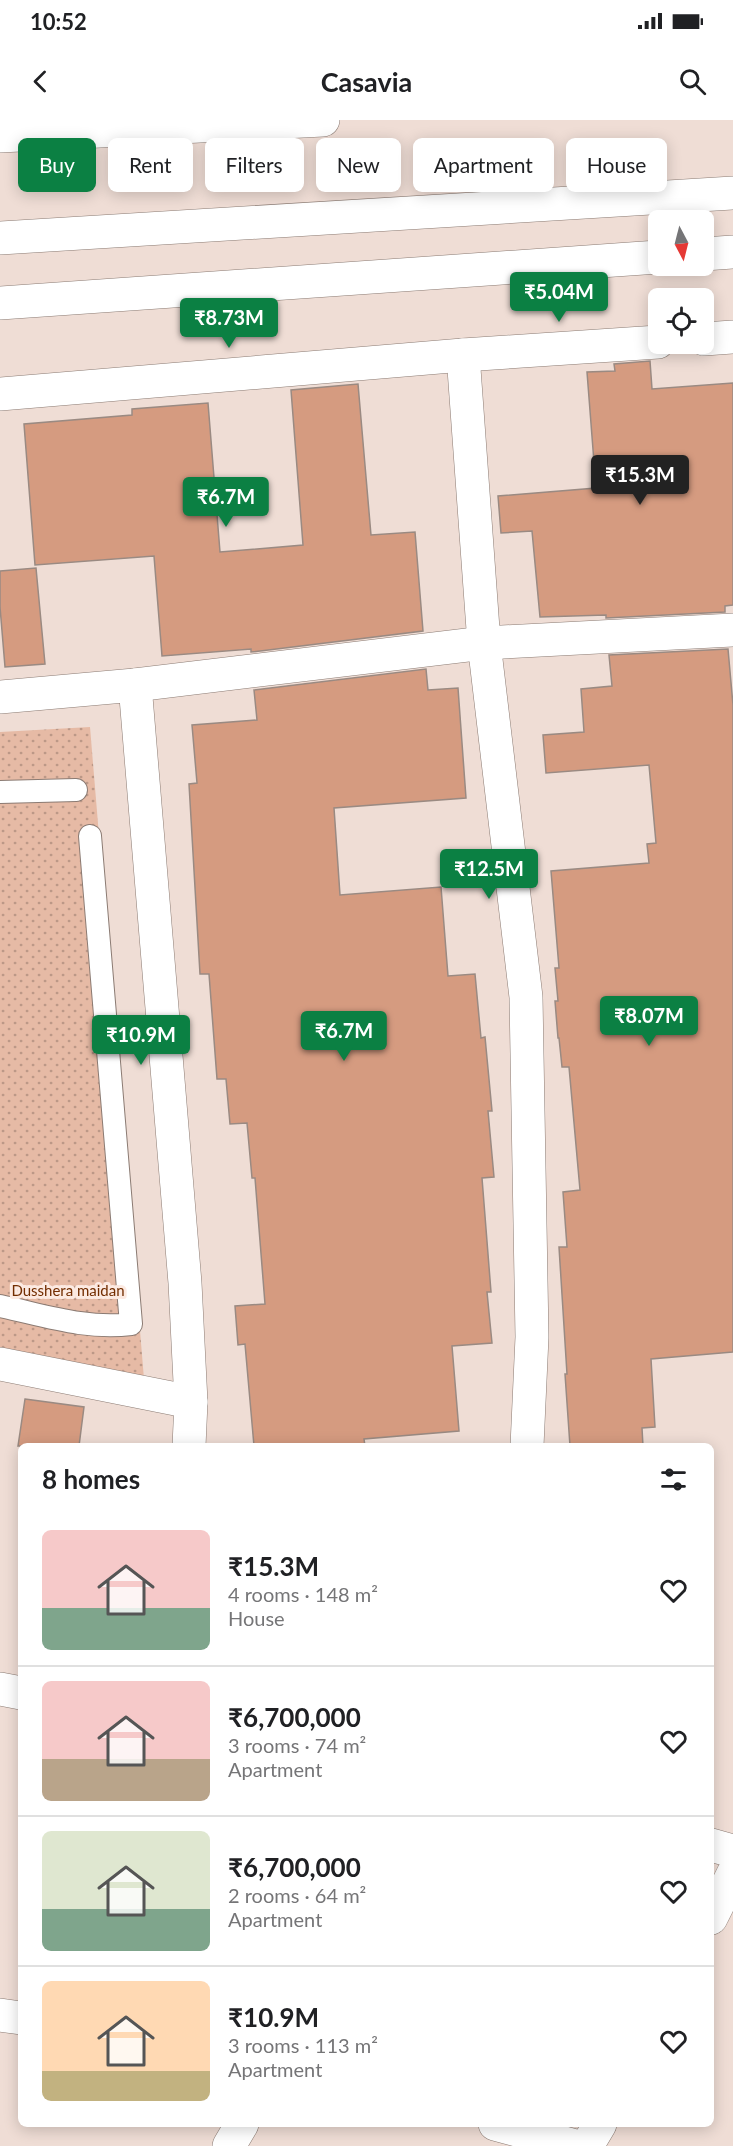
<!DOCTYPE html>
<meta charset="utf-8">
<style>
body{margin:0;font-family:Lato,sans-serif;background:#f6f6f6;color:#202124;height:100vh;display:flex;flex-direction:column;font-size:22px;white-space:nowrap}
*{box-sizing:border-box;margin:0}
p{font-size:20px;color:#757577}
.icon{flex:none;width:33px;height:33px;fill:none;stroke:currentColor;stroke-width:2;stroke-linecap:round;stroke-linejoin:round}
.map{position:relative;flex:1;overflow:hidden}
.drawer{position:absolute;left:18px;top:1323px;width:696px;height:684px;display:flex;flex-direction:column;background:#fff;border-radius:9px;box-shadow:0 3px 15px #0003}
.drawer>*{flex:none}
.top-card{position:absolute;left:18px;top:18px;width:698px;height:54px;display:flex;gap:12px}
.needle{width:39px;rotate:173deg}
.tools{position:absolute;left:648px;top:90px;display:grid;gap:12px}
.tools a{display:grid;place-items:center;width:66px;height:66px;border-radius:9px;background:#fff;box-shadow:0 3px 15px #0003;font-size:30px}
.price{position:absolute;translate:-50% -51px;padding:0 14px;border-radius:6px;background:#0b8043;color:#fff;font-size:20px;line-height:39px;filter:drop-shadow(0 2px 3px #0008)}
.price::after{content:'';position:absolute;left:50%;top:36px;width:18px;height:14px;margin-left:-9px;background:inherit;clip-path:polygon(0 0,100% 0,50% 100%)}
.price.active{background:#222;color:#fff}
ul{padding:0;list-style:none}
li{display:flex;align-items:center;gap:18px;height:150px;padding:0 24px}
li+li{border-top:2px solid #e0e0e0}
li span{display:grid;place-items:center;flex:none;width:168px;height:120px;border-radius:9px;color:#555}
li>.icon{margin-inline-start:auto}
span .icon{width:72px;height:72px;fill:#fffc;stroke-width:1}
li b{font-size:26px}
h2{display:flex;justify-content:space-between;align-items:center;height:72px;padding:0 24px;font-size:26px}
.chip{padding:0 21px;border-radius:9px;background:#fff;box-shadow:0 3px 15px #0003;font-size:21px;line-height:54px}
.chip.active{background:#0b8043;color:#fff}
.status{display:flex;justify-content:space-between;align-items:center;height:42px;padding:0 30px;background:#fff;direction:ltr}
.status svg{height:16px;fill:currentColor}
header{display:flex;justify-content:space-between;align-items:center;height:78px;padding:0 24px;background:#fff;font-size:27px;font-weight:700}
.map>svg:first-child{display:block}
.park{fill:url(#park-dots)}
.building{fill:#d59b80;stroke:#9a8a82;stroke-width:1.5}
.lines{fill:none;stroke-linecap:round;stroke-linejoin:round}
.lane-casing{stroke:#8b7b73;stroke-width:24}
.street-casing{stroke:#8b7b73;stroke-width:34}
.secondary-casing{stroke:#8b7b73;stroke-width:34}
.lane{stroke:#fff;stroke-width:22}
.street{stroke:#fff;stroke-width:33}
.secondary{stroke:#fff;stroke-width:33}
.labels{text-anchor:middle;stroke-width:6;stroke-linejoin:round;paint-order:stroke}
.park-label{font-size:15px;fill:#722d00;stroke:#fceae2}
</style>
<div class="status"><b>10:52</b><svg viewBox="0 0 49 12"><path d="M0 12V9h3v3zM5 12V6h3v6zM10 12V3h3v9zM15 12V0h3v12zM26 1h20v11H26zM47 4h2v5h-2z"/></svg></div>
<header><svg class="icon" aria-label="back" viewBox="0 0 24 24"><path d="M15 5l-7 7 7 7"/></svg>Casavia<svg class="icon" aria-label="search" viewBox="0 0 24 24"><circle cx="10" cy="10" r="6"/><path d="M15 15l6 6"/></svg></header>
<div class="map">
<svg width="733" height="2026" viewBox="0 0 733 2026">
<defs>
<pattern id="park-dots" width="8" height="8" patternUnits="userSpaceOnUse" patternTransform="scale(1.5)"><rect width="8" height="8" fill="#e6baa5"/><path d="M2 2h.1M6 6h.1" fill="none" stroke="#bc9887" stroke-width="1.8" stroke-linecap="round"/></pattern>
</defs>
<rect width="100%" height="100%" fill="#efddd5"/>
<!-- park -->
<path class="park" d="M90 607 144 1259 0 1229V612Z"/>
<!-- building -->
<g class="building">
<path d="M650 241 652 269 733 263V485L725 486V492L606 498V495L540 497 532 411 501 413 498 376 596 368 587 252 615 251 614 244Z"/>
<path d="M358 264 371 415 415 412 423 511 251 532V529L162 536 154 436 35 445 24 304 132 295V289L208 283 220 432 303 425 291 270Z"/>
<path d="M36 448 45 544 5 547 0 487V451Z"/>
<path d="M728 529 733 585V1232L651 1239 655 1307 642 1308 643 1326H570L565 1254H567L559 1127H567L563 1072 580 1070 569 947H562L559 918H558L555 881H558L555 848H559L551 751 649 743 647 724 656 723 649 645 546 653 543 615 584 612 581 569 612 566 609 535Z"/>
<path d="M426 549 428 570 458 568 466 678 334 688 340 775 441 767 448 856 475 854 481 918 485 917 492 991H488L494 1057 482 1058 491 1172H487L492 1223 452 1226 459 1311 364 1319 365 1326H254L245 1224 238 1225 235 1186 265 1184 255 1058H252L247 1003 230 1004 226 959H217L209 854H200L189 664 197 663 192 605 257 600 254 570Z"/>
<path d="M25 1279 84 1287 79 1326H18Z"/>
</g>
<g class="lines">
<!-- lane casing -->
<g class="lane-casing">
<g id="lane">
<path d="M0 672 76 670"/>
<path d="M0 1186C43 1195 87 1210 131 1204L90 716"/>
</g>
</g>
<!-- street casing -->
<g class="street-casing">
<g id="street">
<path d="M0 16 323 0"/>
<path d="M704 219 733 217"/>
<path d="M463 235 484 523 526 877 532 1217 527 1326"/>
<path d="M0 274 463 235 658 222"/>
<path d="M135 565 185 1163 191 1282 189 1326"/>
<path d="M0 577 135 565 484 523 733 510"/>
<path d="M0 1244 191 1282"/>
<path d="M0 1569 21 1573"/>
<path d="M711 1725 733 1731"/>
<path d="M711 1798 733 1754"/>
<path d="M0 1895 21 1898"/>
<path d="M495 2004 575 2026"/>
<path d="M229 2026 242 2004"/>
<path d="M587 2026 600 2004"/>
</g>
</g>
<!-- secondary casing -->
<g class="secondary-casing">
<g id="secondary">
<path d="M0 118 733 73"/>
<path d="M704 134 733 132"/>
<path d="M0 183 658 137"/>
</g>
</g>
<!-- lane -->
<use href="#lane" class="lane"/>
<!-- street -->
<use href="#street" class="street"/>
<!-- secondary -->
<use href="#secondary" class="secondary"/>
</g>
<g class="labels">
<!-- park labels -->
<g class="park-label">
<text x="68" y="1176">Dusshera maidan</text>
</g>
</g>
</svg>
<div class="tools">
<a><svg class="needle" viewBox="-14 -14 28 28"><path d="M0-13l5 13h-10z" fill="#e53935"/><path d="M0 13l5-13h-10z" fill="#757577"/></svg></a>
<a><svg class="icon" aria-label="locate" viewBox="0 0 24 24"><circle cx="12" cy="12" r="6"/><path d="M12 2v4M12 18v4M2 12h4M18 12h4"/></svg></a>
</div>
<b class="price" style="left:559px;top:203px">₹5.04M</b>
<b class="price" style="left:229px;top:229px">₹8.73M</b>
<b class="price active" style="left:640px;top:386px">₹15.3M</b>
<b class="price" style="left:226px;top:408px">₹6.7M</b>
<b class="price" style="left:489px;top:780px">₹12.5M</b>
<b class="price" style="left:649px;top:927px">₹8.07M</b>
<b class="price" style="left:344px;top:942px">₹6.7M</b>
<b class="price" style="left:141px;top:946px">₹10.9M</b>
<div class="top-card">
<a class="chip active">Buy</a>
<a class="chip">Rent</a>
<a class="chip">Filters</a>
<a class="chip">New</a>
<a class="chip">Apartment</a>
<a class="chip">House</a>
</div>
<section class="drawer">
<h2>8 homes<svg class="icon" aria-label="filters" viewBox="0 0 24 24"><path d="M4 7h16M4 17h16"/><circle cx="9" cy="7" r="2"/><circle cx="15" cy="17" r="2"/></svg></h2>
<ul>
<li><span style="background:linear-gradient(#f6c9c9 65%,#7fa58c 0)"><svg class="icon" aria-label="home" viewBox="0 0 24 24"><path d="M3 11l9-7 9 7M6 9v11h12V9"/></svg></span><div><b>₹15.3M</b><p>4 rooms · 148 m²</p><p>House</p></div><svg class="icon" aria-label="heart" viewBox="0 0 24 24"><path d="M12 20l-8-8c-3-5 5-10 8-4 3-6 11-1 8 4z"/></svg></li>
<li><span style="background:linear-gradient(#f6c9c9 65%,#b9a48a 0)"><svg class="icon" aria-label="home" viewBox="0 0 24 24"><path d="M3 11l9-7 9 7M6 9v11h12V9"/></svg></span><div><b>₹6,700,000</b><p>3 rooms · 74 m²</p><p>Apartment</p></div><svg class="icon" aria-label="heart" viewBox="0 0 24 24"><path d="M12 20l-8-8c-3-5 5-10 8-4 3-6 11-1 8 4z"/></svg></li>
<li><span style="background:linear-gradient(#dfe7d0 65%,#7fa58c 0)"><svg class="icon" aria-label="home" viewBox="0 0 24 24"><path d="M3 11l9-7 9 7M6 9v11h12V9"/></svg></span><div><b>₹6,700,000</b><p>2 rooms · 64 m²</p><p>Apartment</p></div><svg class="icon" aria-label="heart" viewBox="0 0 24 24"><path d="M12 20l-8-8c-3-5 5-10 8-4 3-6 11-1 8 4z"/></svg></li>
<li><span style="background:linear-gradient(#ffd9b3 75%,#c2b280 0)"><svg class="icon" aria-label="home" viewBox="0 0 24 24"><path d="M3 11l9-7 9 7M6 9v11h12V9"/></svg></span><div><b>₹10.9M</b><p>3 rooms · 113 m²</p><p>Apartment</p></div><svg class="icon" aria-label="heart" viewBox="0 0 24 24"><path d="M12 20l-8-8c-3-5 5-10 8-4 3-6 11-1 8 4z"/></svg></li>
</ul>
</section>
</div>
